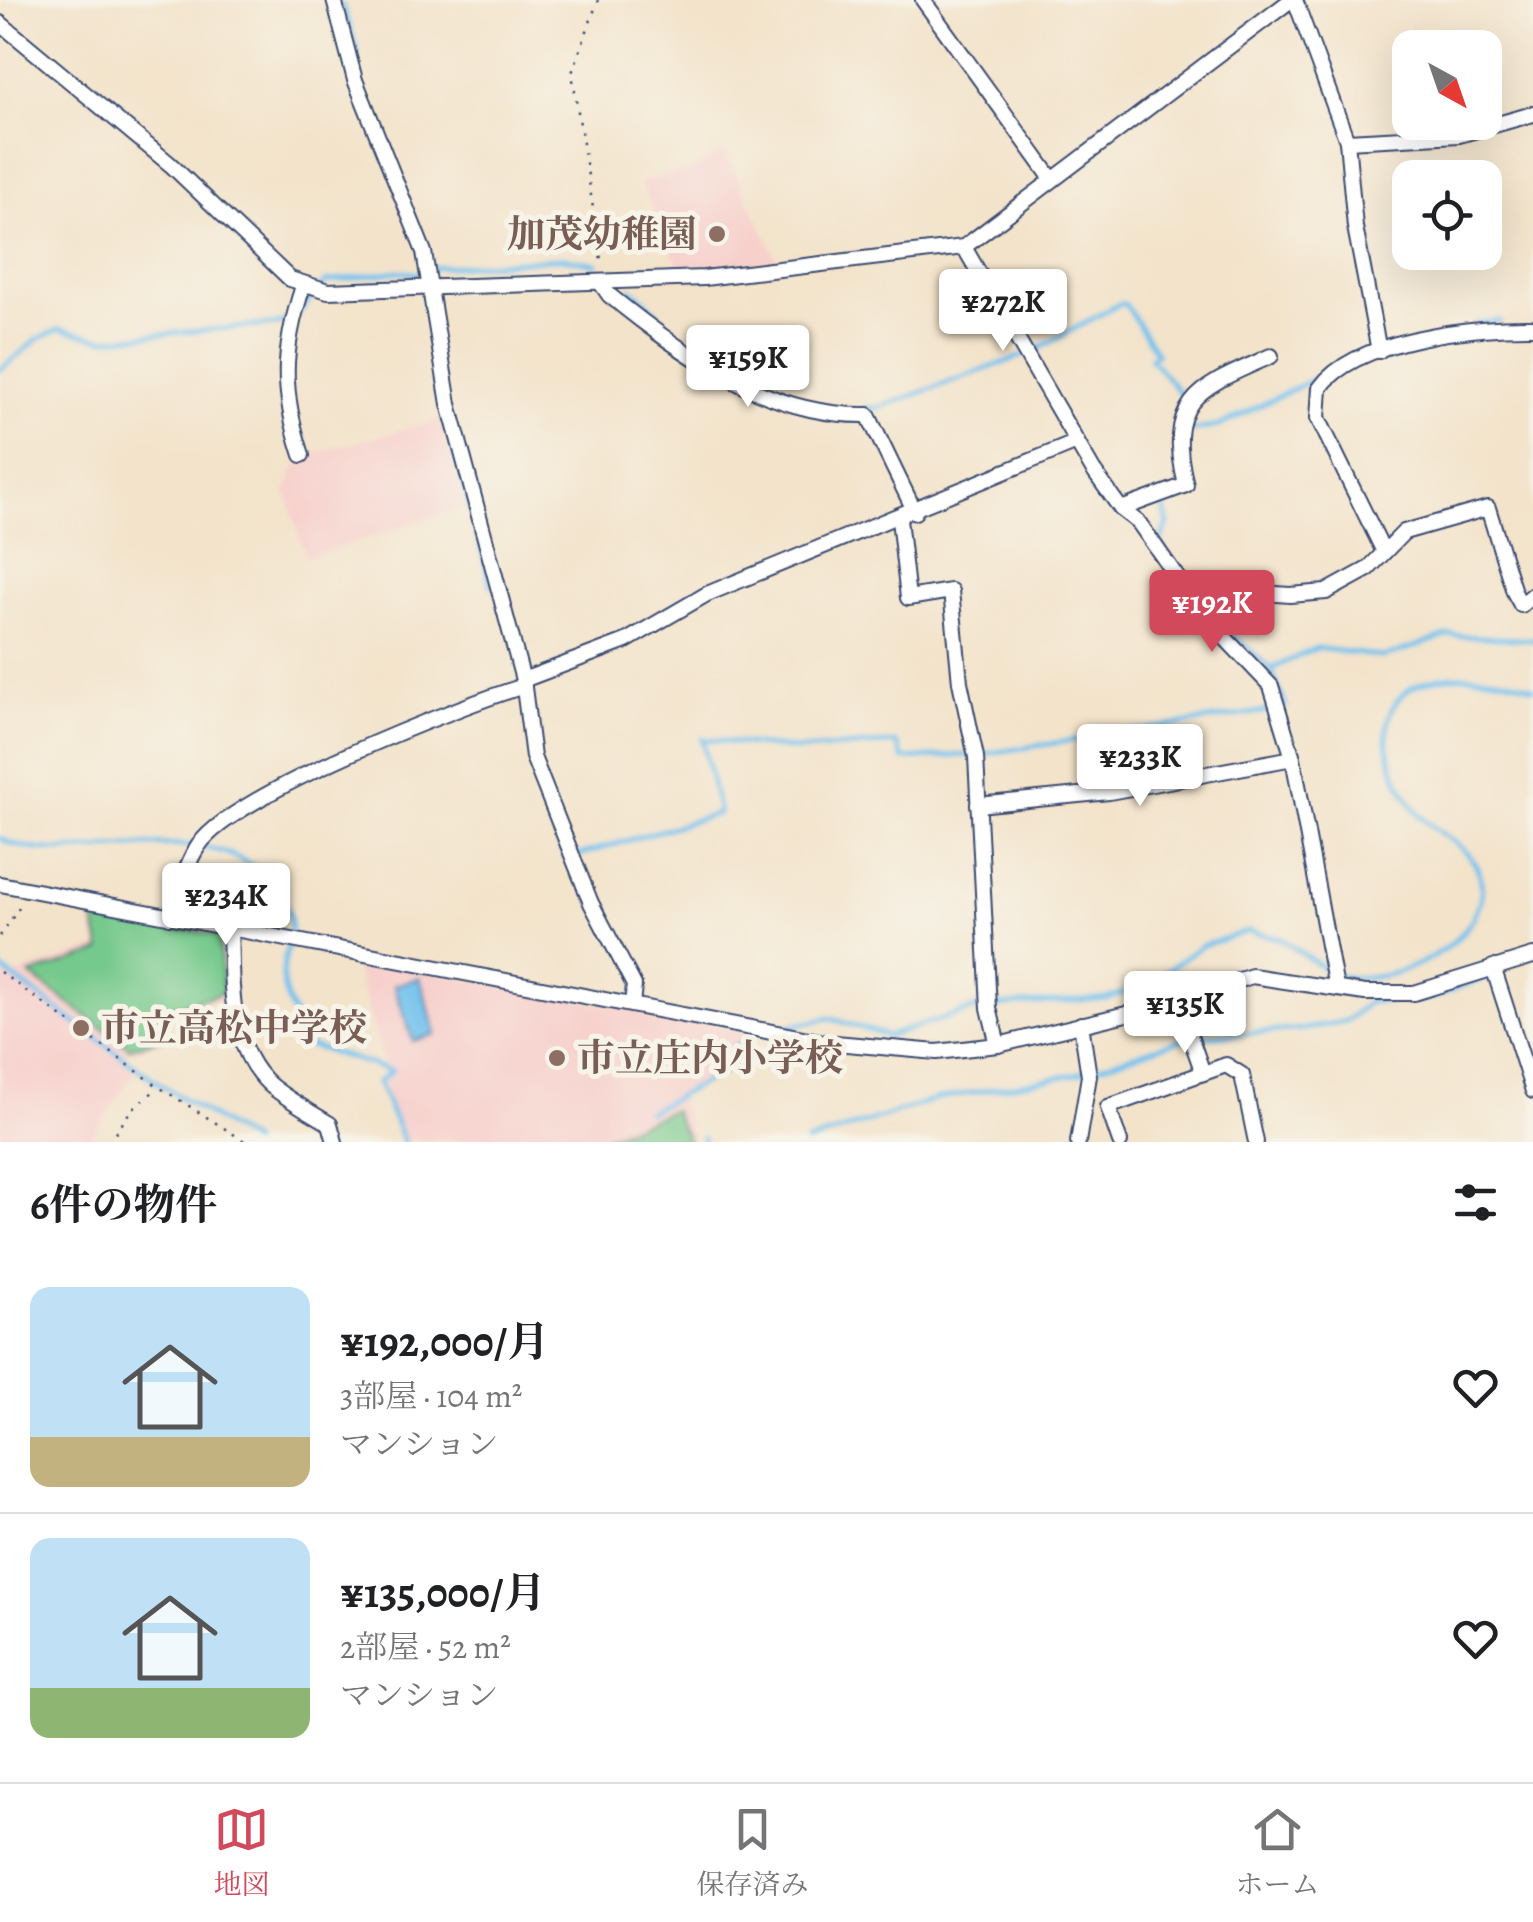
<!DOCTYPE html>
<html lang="ja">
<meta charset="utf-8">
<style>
body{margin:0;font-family:Alegreya,"Noto Serif JP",serif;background:#f2f2f2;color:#202124;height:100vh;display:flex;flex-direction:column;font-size:38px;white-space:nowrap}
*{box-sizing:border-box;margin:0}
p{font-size:32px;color:#757577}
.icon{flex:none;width:55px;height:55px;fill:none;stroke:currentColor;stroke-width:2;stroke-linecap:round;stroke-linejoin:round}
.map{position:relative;height:1142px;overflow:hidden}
.details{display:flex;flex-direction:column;background:#fff;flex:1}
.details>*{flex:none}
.needle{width:65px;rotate:140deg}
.controls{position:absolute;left:1392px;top:30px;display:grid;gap:20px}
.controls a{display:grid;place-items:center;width:110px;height:110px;border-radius:20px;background:#fff;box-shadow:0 10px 40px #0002;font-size:50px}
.price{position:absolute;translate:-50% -85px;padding:0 22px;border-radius:10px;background:#fff;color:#222;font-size:32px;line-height:65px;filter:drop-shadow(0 2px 5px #0008)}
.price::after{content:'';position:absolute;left:50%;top:60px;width:30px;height:22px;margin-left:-15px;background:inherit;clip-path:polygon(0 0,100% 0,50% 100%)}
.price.on{background:#d1495b;color:#fff}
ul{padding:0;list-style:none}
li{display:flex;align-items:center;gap:30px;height:250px;padding:0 30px}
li+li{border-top:2px solid #e0e0e0}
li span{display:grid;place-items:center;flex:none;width:280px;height:200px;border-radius:20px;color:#555}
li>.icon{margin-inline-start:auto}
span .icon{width:120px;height:120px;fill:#fffc;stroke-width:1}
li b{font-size:42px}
h2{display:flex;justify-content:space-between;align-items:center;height:120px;padding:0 30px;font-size:42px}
.tab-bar{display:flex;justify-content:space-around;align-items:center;height:140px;border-top:2px solid #e0e0e0;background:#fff;font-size:28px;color:#757577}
.tab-bar a{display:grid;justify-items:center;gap:5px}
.tab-bar .on{color:#d1495b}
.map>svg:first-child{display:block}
.built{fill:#f7d0cc}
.green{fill:#76c98c;stroke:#487c75;stroke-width:2.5}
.water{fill:#73c2ee;stroke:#4778a6;stroke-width:2.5}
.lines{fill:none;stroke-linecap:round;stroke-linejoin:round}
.stream{stroke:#73c2ee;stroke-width:5}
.street-casing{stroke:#3b4a6e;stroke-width:18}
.path{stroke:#3b4a6e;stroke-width:2.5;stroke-dasharray:2.5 8;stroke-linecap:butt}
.street{stroke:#fff;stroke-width:14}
.education-dot{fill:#8d6e63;stroke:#f7f3e8;stroke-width:4}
.labels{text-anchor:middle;stroke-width:10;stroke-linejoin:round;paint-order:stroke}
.education-label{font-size:38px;font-weight:bold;fill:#785e54;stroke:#f7f3e8;text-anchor:start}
</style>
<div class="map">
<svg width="1533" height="1142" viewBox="0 0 1533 1142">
<rect width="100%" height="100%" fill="#f7f3e8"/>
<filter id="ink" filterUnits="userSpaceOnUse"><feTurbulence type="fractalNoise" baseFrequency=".01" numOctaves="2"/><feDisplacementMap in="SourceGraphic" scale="20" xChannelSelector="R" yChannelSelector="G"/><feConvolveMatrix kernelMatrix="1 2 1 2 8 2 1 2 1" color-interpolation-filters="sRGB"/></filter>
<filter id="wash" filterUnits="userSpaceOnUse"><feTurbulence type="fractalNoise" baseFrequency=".0048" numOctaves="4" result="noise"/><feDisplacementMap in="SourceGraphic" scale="40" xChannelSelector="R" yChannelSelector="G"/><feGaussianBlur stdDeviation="2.25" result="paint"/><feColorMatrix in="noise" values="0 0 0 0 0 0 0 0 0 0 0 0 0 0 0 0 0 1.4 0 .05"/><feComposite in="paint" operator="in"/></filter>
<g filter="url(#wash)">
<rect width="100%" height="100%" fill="#f3e3ca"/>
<!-- built -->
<g class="built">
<path d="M725 152 779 264 682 274 640 182 690 170Z"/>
<path d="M443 419 463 507 306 558 286 491 296 466 311 454Z"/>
<path d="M88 907 225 934 227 997 160 1015 167 1040 117 1056 135 1072 88 1142H0V976L5 978 97 947Z"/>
<path d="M352 957 755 1033 727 1048 737 1067 679 1098 694 1142H406L382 1089 387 1072Z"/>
</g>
<!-- green -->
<g class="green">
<path d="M93 913 219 935 223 993 156 1012 162 1038 130 1048 30 975 101 951Z"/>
<path d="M673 1110 689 1142H595Z"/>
</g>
<!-- water -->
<path class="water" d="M420 978 436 1034 413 1041 394 985Z"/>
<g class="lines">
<!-- stream -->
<g class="stream">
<path d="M342 5 358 52 350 58"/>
<path d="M431 268 564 258 597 264"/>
<path d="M631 289C650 301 665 326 684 343"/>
<path d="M298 314 325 282 398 271 424 275"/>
<path d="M1476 323 1500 321"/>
<path d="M1034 351 1121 303 1126 305 1157 354 1150 358 1185 399 1184 407"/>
<path d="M0 370 38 339 60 329 102 339 279 324 288 319"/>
<path d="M864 408H878L1022 356"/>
<path d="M1184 432 1219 426 1330 371"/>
<path d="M453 446 491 585"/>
<path d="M1161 497 1168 524 1160 543 1163 548"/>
<path d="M1221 624 1271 669"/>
<path d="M556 832 566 859 719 813 702 739 801 750 897 743 903 759 983 754 1275 710 1286 706 1271 669 1316 648 1384 657 1449 635 1533 640"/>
<path d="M0 838C73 879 228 793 285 905 299 932 281 953 283 980 284 1000 300 1026 308 1045L392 1071 378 1082 404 1142"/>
<path d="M0 968 157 1082 252 1142"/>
<path d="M1339 976C1375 982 1408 973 1440 952 1473 931 1500 887 1465 851 1451 837 1430 829 1418 813 1387 772 1363 701 1428 681 1461 672 1502 675 1533 688"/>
<path d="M784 1028 829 1018 888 1036 981 1007 1108 998 1145 986 1201 946 1249 931 1281 939 1329 972"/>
<path d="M648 1112 738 1064 731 1049 750 1038"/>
<path d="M703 1138 704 1142"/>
<path d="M807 1142 937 1099 1076 1074 1186 1038 1305 1029 1346 1021 1369 1002 1432 998 1483 978"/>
</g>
</g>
</g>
<g filter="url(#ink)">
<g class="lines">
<!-- street casing -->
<g class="street-casing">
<g id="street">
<path d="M334 0 355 80 424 252 449 404 523 680 533 757 591 903 634 985 632 1005"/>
<path d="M923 0 1052 179"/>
<path d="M1295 0 1347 141 1355 227 1379 351"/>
<path d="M0 23 171 165 290 279 328 291 704 278 964 247 1291 0"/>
<path d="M1347 141 1459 135 1533 114"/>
<path d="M964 247 1093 470 1121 509 1139 523 1205 617 1271 686 1293 758 1336 988"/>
<path d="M600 282 609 295C683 355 768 417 868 415L915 512"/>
<path d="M302 455C281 391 282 350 303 286"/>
<path d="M1121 509 1186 485C1164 397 1202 387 1271 356"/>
<path d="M899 519 908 598 951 591 960 682 976 757 989 1008 998 1045"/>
<path d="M1384 552 1318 418 1320 388C1355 338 1477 326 1533 327"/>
<path d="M1205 617 1247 592 1290 595 1326 592 1368 569 1404 532 1488 508 1514 592 1521 605 1533 595"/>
<path d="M523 680 626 641 707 594 1077 442"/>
<path d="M978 805 1109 792 1293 758"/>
<path d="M0 884 824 1042 937 1052 998 1045 1151 1008 1252 976 1365 993H1414L1533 956"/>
<path d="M170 917C179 894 185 865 199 845 233 794 459 706 524 686"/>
<path d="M230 926C232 979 227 1046 270 1085 288 1100 311 1112 330 1124L335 1142"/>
<path d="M1493 967 1533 1091"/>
<path d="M1177 999 1203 1073"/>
<path d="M1078 1142 1089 1076 1081 1024"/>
<path d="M1120 1142 1108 1107 1226 1065 1242 1075 1256 1142"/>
</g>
</g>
<!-- path -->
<g class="path">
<path d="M598 0 572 73 602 266"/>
<path d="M0 936 21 905"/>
<path d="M0 972 159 1087 246 1142"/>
<path d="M110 1142 131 1110 158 1088"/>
</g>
<!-- street -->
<use href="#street" class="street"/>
</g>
</g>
<!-- markers -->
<g class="education-dot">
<circle cx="717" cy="234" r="10"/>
<circle cx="81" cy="1028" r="10"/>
<circle cx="557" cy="1058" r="10"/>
</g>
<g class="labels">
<!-- education labels -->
<g class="education-label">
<text x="697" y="247" text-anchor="end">加茂幼稚園</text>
<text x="101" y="1041">市立高松中学校</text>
<text x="577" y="1071">市立庄内小学校</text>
</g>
</g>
</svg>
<div class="controls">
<a><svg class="needle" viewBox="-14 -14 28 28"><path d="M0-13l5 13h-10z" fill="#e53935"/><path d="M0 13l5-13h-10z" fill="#757577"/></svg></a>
<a><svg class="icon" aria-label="locate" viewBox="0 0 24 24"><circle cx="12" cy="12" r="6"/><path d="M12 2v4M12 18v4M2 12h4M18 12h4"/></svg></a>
</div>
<b class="price" style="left:1003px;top:354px">¥272K</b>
<b class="price" style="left:748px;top:410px">¥159K</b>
<b class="price on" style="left:1212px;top:655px">¥192K</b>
<b class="price" style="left:1140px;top:809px">¥233K</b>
<b class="price" style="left:226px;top:948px">¥234K</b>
<b class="price" style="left:1185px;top:1056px">¥135K</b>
</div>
<section class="details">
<h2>6件の物件<svg class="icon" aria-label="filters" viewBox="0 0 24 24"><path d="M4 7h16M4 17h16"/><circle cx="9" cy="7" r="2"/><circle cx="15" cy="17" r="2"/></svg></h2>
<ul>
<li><span style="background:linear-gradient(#bfe0f5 75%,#c2b280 0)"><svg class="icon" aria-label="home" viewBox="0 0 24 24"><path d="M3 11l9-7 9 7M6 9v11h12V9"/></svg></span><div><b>¥192,000/月</b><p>3部屋 · 104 m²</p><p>マンション</p></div><svg class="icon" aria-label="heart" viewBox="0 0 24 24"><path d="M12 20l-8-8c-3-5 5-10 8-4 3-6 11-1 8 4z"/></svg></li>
<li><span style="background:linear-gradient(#bfe0f5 75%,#8fb573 0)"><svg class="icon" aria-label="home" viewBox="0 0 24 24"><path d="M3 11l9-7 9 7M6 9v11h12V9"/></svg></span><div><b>¥135,000/月</b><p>2部屋 · 52 m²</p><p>マンション</p></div><svg class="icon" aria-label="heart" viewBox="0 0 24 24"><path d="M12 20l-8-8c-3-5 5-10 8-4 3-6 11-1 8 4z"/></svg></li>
</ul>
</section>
<nav class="tab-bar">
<a class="on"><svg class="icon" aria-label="map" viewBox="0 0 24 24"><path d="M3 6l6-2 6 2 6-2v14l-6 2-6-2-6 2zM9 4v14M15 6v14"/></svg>地図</a>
<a><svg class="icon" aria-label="saved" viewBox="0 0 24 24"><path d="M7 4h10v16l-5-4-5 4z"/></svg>保存済み</a>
<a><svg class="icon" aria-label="home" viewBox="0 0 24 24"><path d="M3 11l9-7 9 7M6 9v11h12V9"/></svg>ホーム</a>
</nav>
